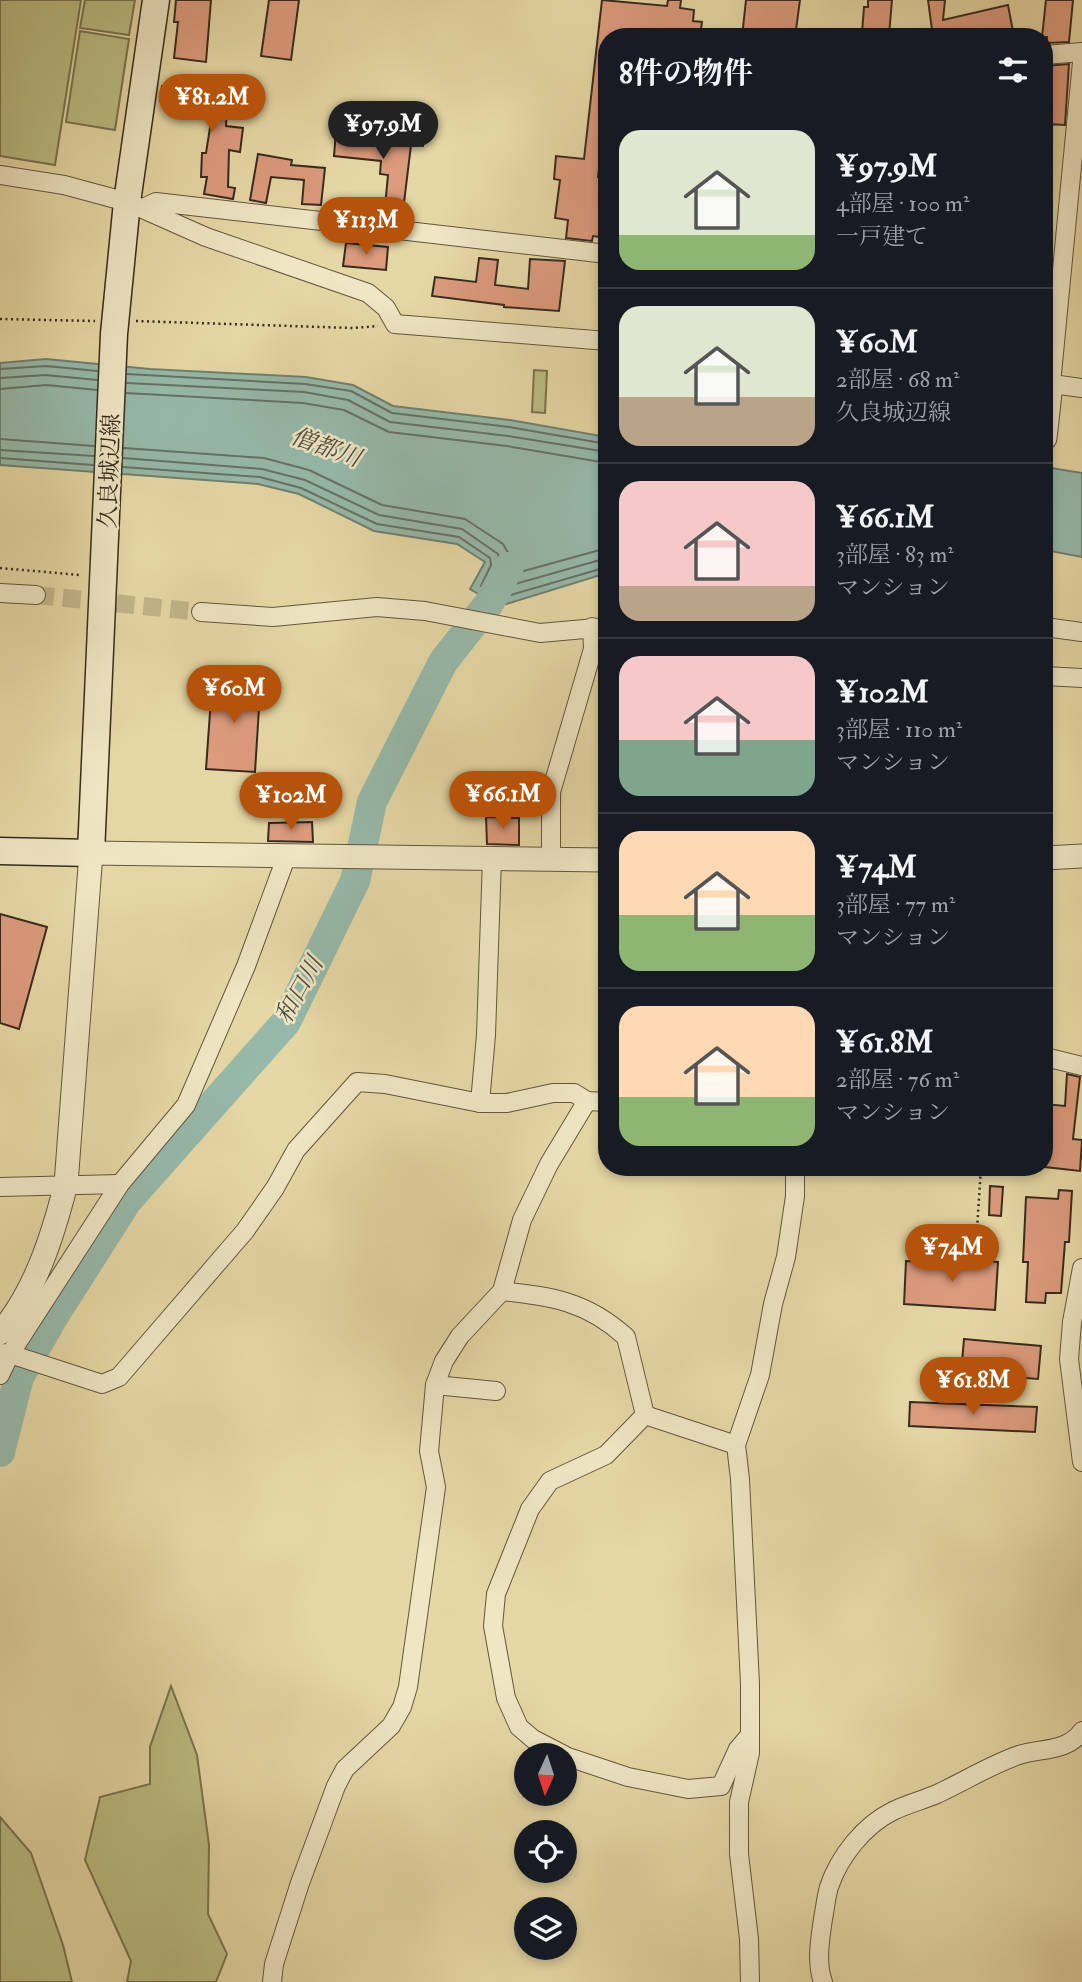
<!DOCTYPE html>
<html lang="ja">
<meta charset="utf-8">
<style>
body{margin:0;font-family:"IM FELL Double Pica","Noto Serif JP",serif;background:#20242c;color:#f1f3f6;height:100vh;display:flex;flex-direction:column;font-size:26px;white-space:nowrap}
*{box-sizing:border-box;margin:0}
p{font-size:23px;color:#9ea1a6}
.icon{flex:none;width:38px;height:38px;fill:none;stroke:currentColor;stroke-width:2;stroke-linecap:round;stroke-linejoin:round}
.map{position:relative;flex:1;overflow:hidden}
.sheet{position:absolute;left:598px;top:28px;width:455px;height:1148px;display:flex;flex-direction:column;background:#171b24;border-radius:28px;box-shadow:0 4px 10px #0003}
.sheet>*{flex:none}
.needle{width:46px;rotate:183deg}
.fabs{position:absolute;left:514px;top:1743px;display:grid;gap:14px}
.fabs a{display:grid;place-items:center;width:63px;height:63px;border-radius:50%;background:#171b24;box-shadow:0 4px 10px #0003;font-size:35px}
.price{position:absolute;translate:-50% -60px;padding:0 16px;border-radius:24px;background:#b45309;color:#fff;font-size:23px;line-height:46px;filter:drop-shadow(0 2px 4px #0008)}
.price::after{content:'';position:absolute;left:50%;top:42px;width:21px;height:16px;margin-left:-10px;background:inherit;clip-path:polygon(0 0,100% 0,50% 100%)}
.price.active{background:#222;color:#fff}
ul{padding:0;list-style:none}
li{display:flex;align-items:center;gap:21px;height:175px;padding:0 21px}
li+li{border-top:2px solid #363941}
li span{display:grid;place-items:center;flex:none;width:196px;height:140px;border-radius:21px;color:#555}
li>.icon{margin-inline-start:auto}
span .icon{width:84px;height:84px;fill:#fffc;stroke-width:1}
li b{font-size:30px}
h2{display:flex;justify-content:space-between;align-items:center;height:84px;padding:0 21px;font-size:30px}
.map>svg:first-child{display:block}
.green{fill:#bbbd82;stroke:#797452;stroke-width:2}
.water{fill:#96b9aa;stroke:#708073;stroke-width:2}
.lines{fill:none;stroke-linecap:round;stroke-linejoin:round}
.shore{stroke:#667266;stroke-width:2}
.river{stroke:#96b9aa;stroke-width:30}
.building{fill:#dc9b7d;stroke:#372b21;stroke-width:2}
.minor-tunnel{stroke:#c3b58b;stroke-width:18;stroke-dasharray:18 9;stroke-linecap:butt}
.minor-casing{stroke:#635642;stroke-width:20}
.tertiary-casing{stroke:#635642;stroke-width:25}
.secondary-casing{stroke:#372b21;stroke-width:29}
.path{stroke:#372b21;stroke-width:2.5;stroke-dasharray:2 3.5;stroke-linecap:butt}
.minor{stroke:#efe6c4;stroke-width:18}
.tertiary{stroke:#efe6c4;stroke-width:23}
.secondary{stroke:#efe6c4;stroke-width:26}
.labels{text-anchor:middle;stroke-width:5;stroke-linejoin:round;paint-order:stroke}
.street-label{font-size:23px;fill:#372b21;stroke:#efe6c4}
.water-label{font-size:24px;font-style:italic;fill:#4f4e43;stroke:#efe6c4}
</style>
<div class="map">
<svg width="1082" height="1982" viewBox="0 0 1082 1982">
<rect width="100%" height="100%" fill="#e6d8a5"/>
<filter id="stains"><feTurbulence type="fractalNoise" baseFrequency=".00286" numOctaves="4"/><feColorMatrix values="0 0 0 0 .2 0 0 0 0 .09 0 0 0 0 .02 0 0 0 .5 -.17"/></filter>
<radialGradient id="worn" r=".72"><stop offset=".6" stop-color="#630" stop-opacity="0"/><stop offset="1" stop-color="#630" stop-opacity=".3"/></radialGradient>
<!-- green -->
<g class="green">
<path d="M0 0H81L55 165 0 156Z"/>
<path d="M85 0H135L129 35 80 28Z"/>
<path d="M80 31 129 39 115 130 66 122Z"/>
<path d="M534 370 547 371 545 413 532 412Z"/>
<path d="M171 1686 197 1755 209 1845 208 1914 227 1954 216 1982H127L131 1961 85 1860 100 1797 150 1784V1747Z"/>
<path d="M0 1817 31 1853 63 1945 72 1982H0Z"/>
</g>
<!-- water -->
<g class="water">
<path d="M46 359 150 369 306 377 353 385 393 406 510 420 607 437V573L500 606 470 589 485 562 457 544 374 531 299 494 258 484 0 465V363Z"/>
<path d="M1045 467 1082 473V557L1045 550Z"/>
</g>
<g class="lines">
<!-- shore -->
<g class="shore">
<path d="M0 369 46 366 97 371"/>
<path d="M127 374 305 384 351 391 392 413 509 427 607 444"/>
<path d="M0 378 46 375 97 380"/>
<path d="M127 383 304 392 348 400 390 422 508 436 607 452"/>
<path d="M0 389 46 385 97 390"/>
<path d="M126 393 303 403 344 410 389 432 507 446 607 463"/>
<path d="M0 439 94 446"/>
<path d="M124 448 264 458 309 470 382 505 465 519 503 544 510 556V571L513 574 607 548"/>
<path d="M0 450 94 456"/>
<path d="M0 458 93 465"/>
<path d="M123 458 262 469 305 480 379 515 462 529 498 554 500 566 493 582 501 588 607 558"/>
<path d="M123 467 260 477 301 488 377 524 459 537 490 558 491 565 481 586 500 598 607 567"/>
</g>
<!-- river -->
<path class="river" d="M0 1452 19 1377 52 1319 127 1201 286 1022 355 881 372 802 443 662 490 602 509 567"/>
</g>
<!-- building -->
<g class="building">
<path d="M176 0H211L206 62 174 58 178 22H174Z"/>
<path d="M269 0H299L291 60 261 56Z"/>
<path d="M602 0 667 6 668 0H681L680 8 694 10 693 21 702 22 700 37H607V136H603L598 177H607V238L593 236 592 241 566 238 568 220 555 218 560 180 554 179 556 156 584 159Z"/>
<path d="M746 0H800L795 37H742Z"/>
<path d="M868 0H892L889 35 862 33 864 7H868Z"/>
<path d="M928 0H945L943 20 1008 5 1014 37H933Z"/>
<path d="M1046 0H1073L1069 42 1047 43V37H1042Z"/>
<path d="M1069 64 1065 125 1046 124 1045 66Z"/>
<path d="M202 85 228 86 226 126 243 128 240 152 229 150 228 187 235 188 233 199 204 194 207 177H201L202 153H206L213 109 160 101 162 86 201 90Z"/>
<path d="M336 131 396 137 397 131 424 133 423 146 411 145 402 219 384 217 388 175 380 174 381 161 334 156Z"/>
<path d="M258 154 292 160 291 165 325 168 321 205 302 204 304 180 271 177 266 203 250 200Z"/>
<path d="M346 243 388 247 386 270 343 266Z"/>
<path d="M479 258 498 260 495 285 528 289 530 259 565 261 559 311 504 307V305L432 296 435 277 476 282Z"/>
<path d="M234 674 261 676 255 772 206 769 212 684 233 685Z"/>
<path d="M486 817 519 818V845L487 844Z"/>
<path d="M312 822 313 842 268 841 269 823Z"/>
<path d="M0 914 47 927 19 1029 0 1023Z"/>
<path d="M1067 1074 1080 1077 1073 1139 1082 1140 1080 1171 1045 1167V1104L1065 1106Z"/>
<path d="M990 1186 1003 1187 1001 1216 989 1215Z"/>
<path d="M1059 1190 1072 1191 1069 1242H1065L1061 1293H1046L1045 1303 1026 1302 1028 1262H1023L1026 1197 1058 1199Z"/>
<path d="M954 1259 998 1262 995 1310 904 1304 906 1261 954 1263Z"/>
<path d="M964 1339 1041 1346 1038 1379 961 1373Z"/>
<path d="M910 1402 1037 1407 1035 1432 909 1426Z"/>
</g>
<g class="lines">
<!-- minor-tunnel -->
<path class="minor-tunnel" d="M36 595 201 612"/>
<!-- minor casing -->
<g class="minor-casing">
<g id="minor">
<path d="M1045 55 1082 52"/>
<path d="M0 175 64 185 127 202 206 237 368 293 386 308 395 324 607 341"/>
<path d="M143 208 156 202 607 254"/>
<path d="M1045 383 1082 388"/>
<path d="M1051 384 1082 62"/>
<path d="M0 593 36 595"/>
<path d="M201 612 273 617 377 607 425 611 540 633 607 627"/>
<path d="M1045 627 1082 632"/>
<path d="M1045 676 1082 678"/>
<path d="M551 859V792L593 649 592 627"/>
<path d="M1045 1057 1082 1066"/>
<path d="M480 1103 486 1035 492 858"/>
<path d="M0 1187 120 1184"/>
<path d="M1082 1268 1072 1322 1069 1359 1082 1462"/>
<path d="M502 1291C553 1297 586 1301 626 1337L645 1415"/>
<path d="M0 1353 10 1354 102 1384 119 1377 245 1231 275 1188 296 1150 357 1082 385 1084 480 1103H507L553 1093H574L587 1101 607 1102"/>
<path d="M0 1375 10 1354 120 1184 186 1105 246 966 287 855"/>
<path d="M435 1385 444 1361 460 1336 502 1291 522 1220 549 1164 587 1101"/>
<path d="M645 1415 736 1445"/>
<path d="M564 1755 533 1739 519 1727 506 1698 493 1626 496 1594 530 1509 550 1481 606 1455 645 1415"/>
<path d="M565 1756 628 1777 688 1789 721 1786 738 1749 750 1735"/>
<path d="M272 1982 274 1964 300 1883 336 1786 345 1769 391 1726 402 1707 408 1687 436 1487 429 1451 435 1385 496 1391"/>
<path d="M750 1982 749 1939 739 1854V1802L750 1753V1684L740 1479 736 1445 760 1375 773 1304 786 1257 795 1196V1167"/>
<path d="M823 1982C816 1963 820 1939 823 1919 825 1909 826 1897 829 1887 839 1857 864 1825 893 1811 907 1804 923 1800 937 1794 965 1781 990 1765 1019 1755 1040 1748 1068 1752 1082 1731"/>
</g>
</g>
<!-- tertiary casing -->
<g class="tertiary-casing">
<g id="tertiary">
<path d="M1045 438 1051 384"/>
<path d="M1045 858 1082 856"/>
<path d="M0 1333C35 1293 53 1235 66 1184L91 853 607 860"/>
</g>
</g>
<!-- secondary casing -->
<g class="secondary-casing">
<path id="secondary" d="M0 851 91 853 114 334 127 202 156 0"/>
</g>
<!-- path -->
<g class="path">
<path d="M0 319 95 321"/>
<path d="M136 321 353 328 378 326"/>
<path d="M0 568 80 575"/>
<path d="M975 1261 981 1167"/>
</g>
<!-- minor -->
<use href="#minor" class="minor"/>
<!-- tertiary -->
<use href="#tertiary" class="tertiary"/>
<!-- secondary -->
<use href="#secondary" class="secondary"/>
</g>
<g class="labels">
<!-- street labels -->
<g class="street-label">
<text transform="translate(109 471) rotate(-88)" y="8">久良城辺線</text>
</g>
<!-- water labels -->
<g class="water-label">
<text transform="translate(326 447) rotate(20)" y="8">僧都川</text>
<text transform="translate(299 990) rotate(-61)" y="8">和口川</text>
</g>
</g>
<rect width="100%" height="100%" filter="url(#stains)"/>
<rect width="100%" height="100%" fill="url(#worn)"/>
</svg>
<div class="fabs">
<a><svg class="needle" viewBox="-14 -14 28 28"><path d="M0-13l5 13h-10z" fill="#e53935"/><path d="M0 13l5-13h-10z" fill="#9ea1a6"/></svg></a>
<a><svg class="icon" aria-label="locate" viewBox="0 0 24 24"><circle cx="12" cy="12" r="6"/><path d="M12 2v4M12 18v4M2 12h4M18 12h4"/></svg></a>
<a><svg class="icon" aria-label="layers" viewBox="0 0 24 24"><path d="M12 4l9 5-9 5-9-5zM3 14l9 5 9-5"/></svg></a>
</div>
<b class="price" style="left:212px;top:134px">¥81.2M</b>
<b class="price active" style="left:383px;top:161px">¥97.9M</b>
<b class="price" style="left:366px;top:257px">¥113M</b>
<b class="price" style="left:234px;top:725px">¥60M</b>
<b class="price" style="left:503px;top:831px">¥66.1M</b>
<b class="price" style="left:291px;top:832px">¥102M</b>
<b class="price" style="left:952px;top:1284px">¥74M</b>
<b class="price" style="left:973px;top:1417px">¥61.8M</b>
<section class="sheet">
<h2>8件の物件<svg class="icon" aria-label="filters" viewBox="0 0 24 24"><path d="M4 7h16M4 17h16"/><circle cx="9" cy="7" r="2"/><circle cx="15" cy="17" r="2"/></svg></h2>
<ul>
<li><span style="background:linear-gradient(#dfe7d0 75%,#8fb573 0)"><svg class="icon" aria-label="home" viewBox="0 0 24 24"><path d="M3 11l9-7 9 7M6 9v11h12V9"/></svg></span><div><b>¥97.9M</b><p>4部屋 · 100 m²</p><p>一戸建て</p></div></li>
<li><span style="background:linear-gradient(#dfe7d0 65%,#b9a48a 0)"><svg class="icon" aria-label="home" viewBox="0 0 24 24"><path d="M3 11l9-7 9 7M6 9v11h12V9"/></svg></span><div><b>¥60M</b><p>2部屋 · 68 m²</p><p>久良城辺線</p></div></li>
<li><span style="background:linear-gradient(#f6c9c9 75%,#b9a48a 0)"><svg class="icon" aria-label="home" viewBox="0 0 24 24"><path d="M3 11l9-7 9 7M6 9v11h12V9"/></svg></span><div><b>¥66.1M</b><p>3部屋 · 83 m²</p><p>マンション</p></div></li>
<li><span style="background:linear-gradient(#f6c9c9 60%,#7fa58c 0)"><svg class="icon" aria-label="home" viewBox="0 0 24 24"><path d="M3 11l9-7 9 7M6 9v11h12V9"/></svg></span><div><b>¥102M</b><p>3部屋 · 110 m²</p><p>マンション</p></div></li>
<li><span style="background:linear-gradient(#ffd9b3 60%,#8fb573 0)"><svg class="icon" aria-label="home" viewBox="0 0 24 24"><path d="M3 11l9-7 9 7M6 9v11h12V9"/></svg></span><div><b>¥74M</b><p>3部屋 · 77 m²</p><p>マンション</p></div></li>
<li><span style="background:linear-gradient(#ffd9b3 65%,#8fb573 0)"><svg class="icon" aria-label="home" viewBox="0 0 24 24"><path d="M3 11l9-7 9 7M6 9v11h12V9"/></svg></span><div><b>¥61.8M</b><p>2部屋 · 76 m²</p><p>マンション</p></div></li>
</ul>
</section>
</div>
